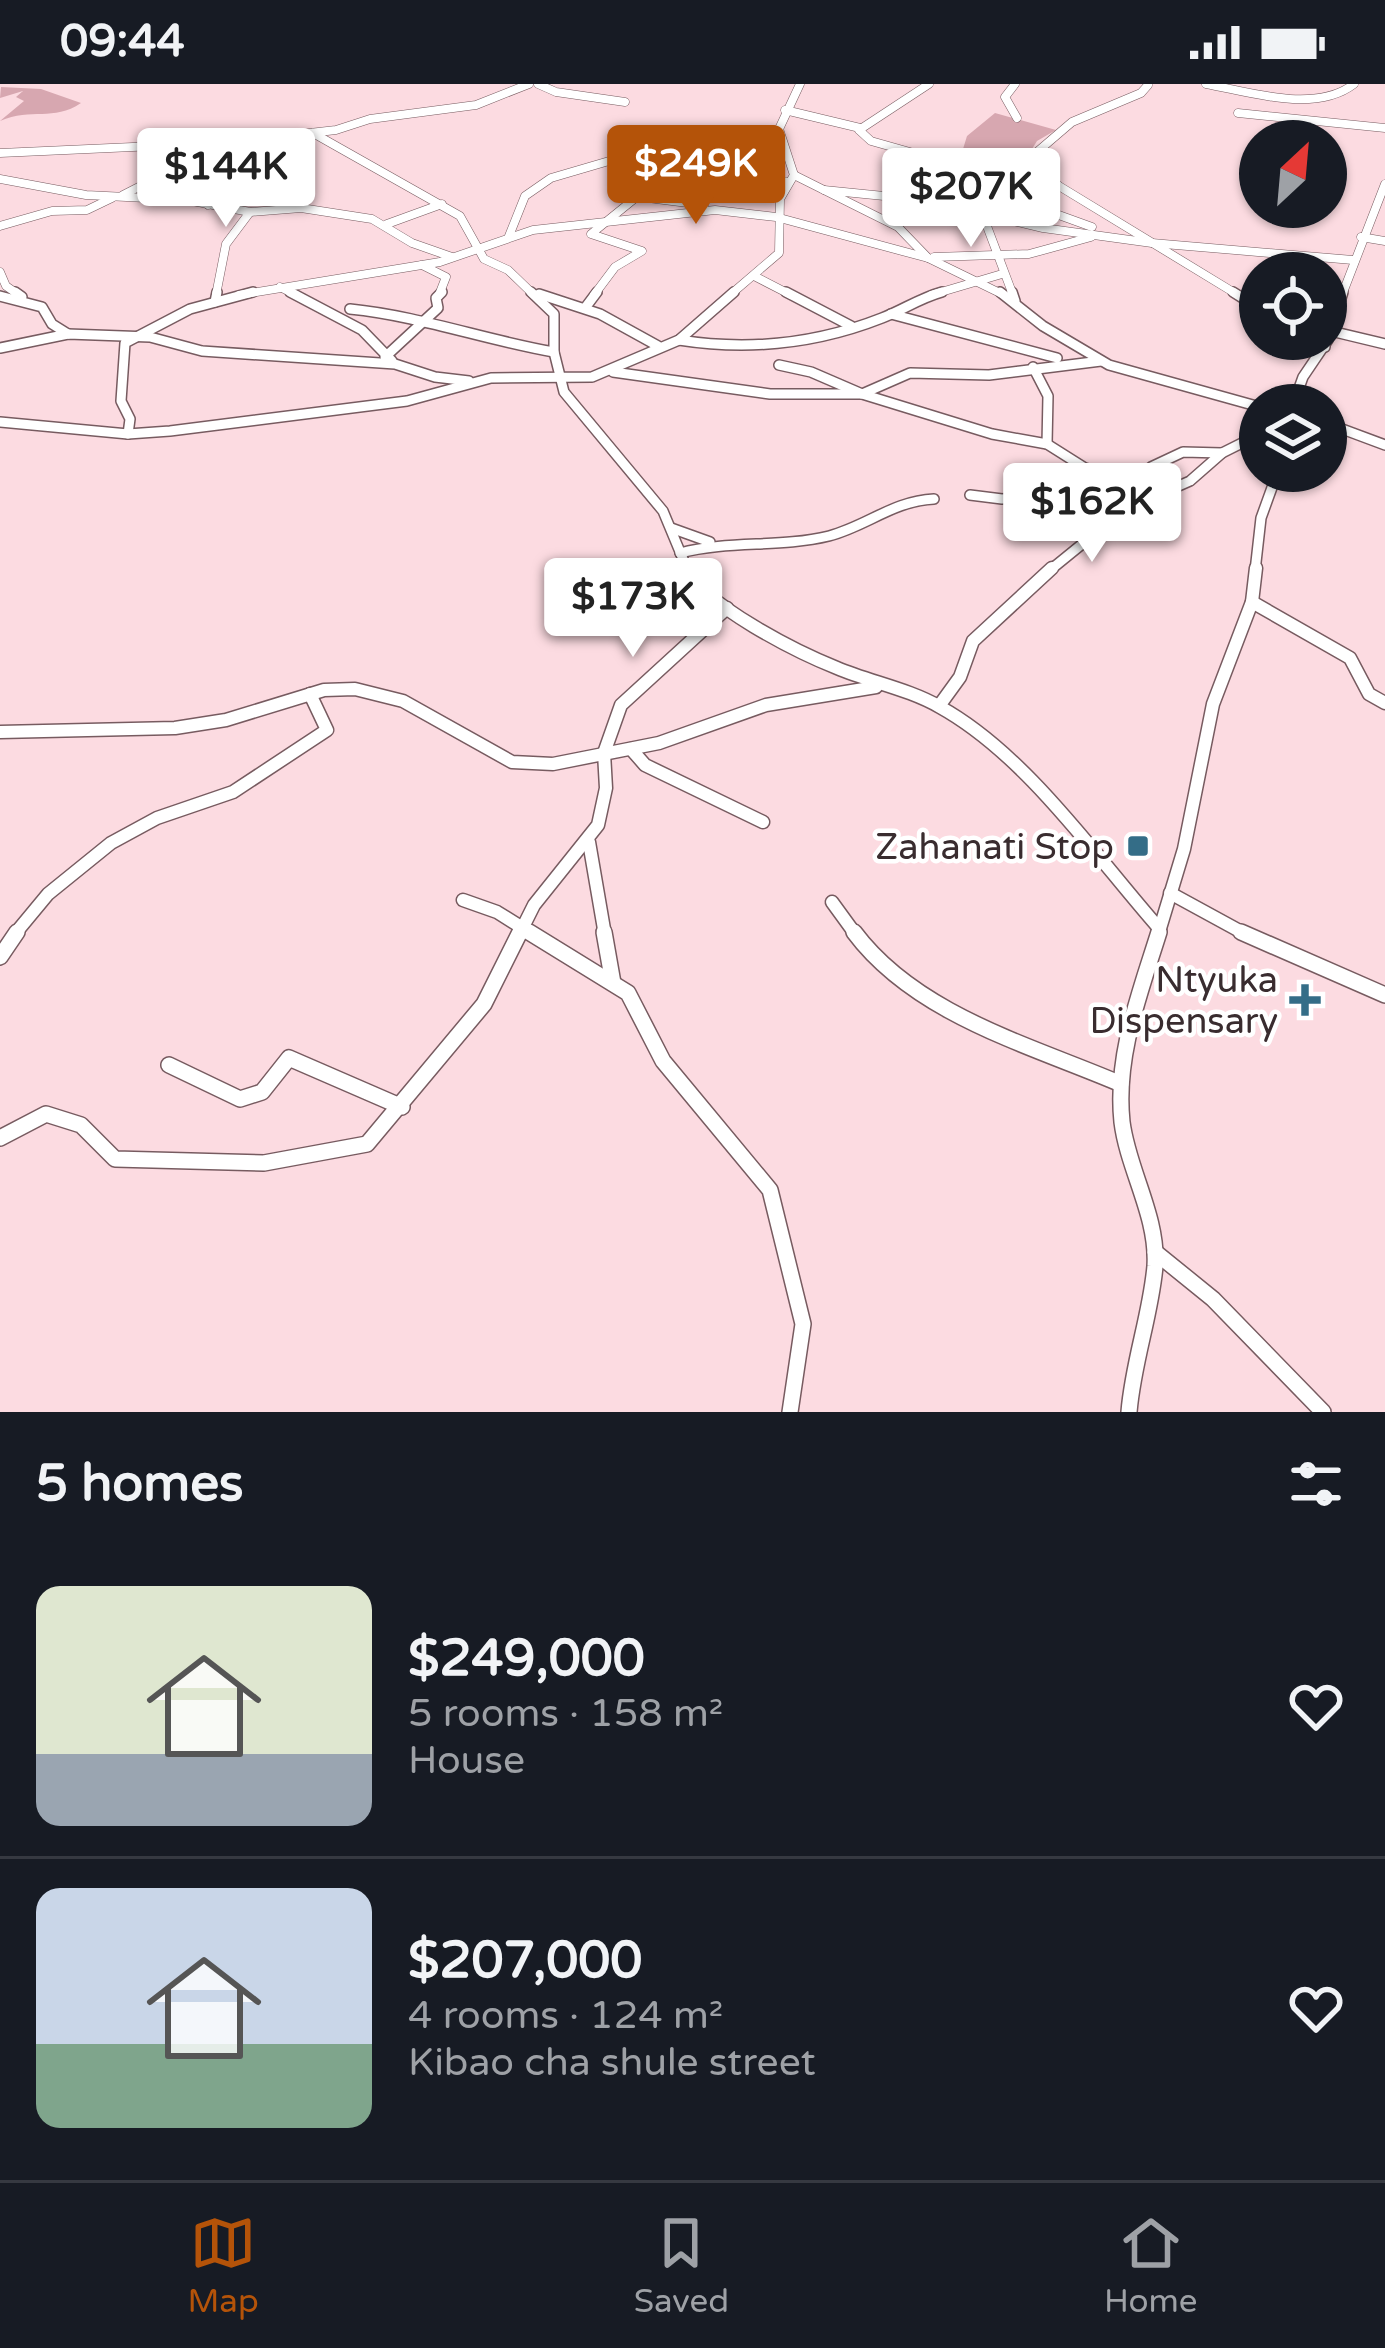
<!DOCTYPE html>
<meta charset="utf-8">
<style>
body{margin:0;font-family:"Varela Round",sans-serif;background:#20242c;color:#f1f3f6;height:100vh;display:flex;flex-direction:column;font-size:45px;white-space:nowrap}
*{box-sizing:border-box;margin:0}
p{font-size:39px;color:#9ea1a6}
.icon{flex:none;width:66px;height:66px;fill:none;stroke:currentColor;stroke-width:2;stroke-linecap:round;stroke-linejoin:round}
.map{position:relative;height:1328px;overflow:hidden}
.panel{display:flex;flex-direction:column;background:#171b24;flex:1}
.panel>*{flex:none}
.needle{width:78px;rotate:26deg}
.controls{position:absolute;left:1239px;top:36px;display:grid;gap:24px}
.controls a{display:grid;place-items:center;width:108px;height:108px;border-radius:50%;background:#171b24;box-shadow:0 3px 9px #0004;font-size:60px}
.price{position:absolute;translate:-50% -102px;padding:0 27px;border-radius:12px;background:#fff;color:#222;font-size:39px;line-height:78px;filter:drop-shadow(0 3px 6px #0008)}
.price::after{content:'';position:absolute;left:50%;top:72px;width:36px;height:27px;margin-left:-18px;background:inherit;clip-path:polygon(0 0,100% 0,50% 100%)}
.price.active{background:#b45309;color:#fff}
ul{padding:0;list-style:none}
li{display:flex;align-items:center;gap:36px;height:300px;padding:0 36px}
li+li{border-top:3px solid #363941}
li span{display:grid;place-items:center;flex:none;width:336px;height:240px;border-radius:24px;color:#555}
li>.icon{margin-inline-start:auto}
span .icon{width:144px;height:144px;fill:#fffc;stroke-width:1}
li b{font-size:51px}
h2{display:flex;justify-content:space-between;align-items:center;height:144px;padding:0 36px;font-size:51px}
.status{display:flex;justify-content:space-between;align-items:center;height:84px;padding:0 60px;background:#171b24;direction:ltr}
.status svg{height:33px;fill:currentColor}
.menu{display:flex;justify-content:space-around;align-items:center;height:168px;border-top:3px solid #363941;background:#171b24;font-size:33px;color:#9ea1a6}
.menu a{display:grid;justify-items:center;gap:6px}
.menu .active{color:#b45309}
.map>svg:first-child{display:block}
.green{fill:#d7a7b0}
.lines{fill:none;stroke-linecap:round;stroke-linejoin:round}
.minor-far3-casing{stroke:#775b60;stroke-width:9}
.minor-far2-casing{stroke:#775b60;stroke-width:12}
.minor-far1-casing{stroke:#775b60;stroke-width:15}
.minor-casing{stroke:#775b60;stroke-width:18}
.minor-far3{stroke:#fff;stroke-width:8}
.minor-far2{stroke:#fff;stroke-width:9}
.minor-far1{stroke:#fff;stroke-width:12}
.minor{stroke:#fff;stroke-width:15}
.poi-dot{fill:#346d87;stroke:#fff;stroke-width:4.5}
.labels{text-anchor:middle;stroke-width:9;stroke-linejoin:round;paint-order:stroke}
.poi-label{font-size:36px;fill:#392c2f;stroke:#fff;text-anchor:end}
</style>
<div class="status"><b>09:44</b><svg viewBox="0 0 49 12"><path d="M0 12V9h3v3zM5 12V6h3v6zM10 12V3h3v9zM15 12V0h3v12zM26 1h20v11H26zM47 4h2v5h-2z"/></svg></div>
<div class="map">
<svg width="1385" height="1328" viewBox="0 0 1385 1328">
<rect width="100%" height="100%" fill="#fcdbe1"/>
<!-- green -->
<g class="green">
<path d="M1 3 41 5 81 19C53 38 32 23 0 37L24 17 16 13 23 7 0 14Z"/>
<path d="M995 29 1056 46 1037 57 1022 81 963 65 967 52Z"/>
</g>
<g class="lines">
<!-- minor-far3 casing -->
<g class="minor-far3-casing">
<g id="minor-far3">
<path d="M538 0 556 8 625 18"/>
<path d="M929 0 859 46 871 57 1009 96 1020 117 1092 143"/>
<path d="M1015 0 1005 13 1017 34"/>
<path d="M1206 0C1250 8 1315 30 1354 0"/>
<path d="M1148 1 1141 9 1072 38 1037 68 1038 82 1059 102 1238 211"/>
<path d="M785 26 860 44"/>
<path d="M1238 29 1385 44"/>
<path d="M313 49 460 132 484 175 508 186 534 211"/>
<path d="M657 63 779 45"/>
<path d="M0 69 221 59 336 46 370 35 476 21 529 0"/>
<path d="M794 91 898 143 928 174 1004 211"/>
<path d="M0 95 86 111 187 116 250 128 301 124 372 135 412 159 452 173"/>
<path d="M824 106 924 116 1043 144 1152 159 1353 176"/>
<path d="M123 111 217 63"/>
<path d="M640 113 704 121"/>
<path d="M208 121 219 106 294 79 297 51"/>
<path d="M982 129 1013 211"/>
<path d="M387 140 442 120"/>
<path d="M0 142 52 127 87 126 112 114"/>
<path d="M509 152 525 112 551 94 650 65 787 98"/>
<path d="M1361 153 1385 157"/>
<path d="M934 173 1029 170 1091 153"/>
<path d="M422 181 446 193 439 211"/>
<path d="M0 188 6 202 19 211"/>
<path d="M756 193 791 211"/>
<path d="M280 203 296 211"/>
<path d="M216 211 226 160 250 128"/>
<path d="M239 211 440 178 533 146 715 126 776 133 928 174"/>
<path d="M594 211 615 183 642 167 591 150 686 73"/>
<path d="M730 211 779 169 780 115 794 91 779 45 800 0"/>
<path d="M931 211 1002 190"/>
<path d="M1342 211 1385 100"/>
</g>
</g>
<!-- minor-far2 casing -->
<g class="minor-far2-casing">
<g id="minor-far2">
<path d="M15 208 22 213"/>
<path d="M290 208 362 246 392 277"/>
<path d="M531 208 554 230V268L564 308 663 427 688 487"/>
<path d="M786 208 851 242"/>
<path d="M1000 208 1043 242 1109 281 1260 323"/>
<path d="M1012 208 1015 217"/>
<path d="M1233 208 1260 225"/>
<path d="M539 210 600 230 658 262"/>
<path d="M0 212 42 223 52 240 68 250"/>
<path d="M215 218 217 208"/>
<path d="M585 224 597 208"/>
<path d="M350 225C420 232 485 256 554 268"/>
<path d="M891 230 1057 274"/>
<path d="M1331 247 1385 260"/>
<path d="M1308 255 1325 263"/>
<path d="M679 256C749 267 816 260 882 234 903 226 920 214 942 208"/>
<path d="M0 264 68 250 150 253 202 267 395 280 435 293 469 297"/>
<path d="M385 273 438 224 436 214 442 208"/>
<path d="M779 281 811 288 862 310 910 289 989 291 1101 277"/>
<path d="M1033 283 1048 312 1047 360"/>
<path d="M613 288 770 310H862L992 350 1047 360 1085 384 1159 409"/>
<path d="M1293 321 1303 293 1328 256 1343 208"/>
<path d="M0 338 128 350 170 347 407 317 491 294 592 293 679 256 734 208"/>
<path d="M1326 339 1385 361"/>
<path d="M128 350 130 335 121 317 125 259 190 225 253 208"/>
<path d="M1151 383 1183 368 1222 369"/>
<path d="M970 411 1002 415 1091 408 1138 417"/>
<path d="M671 444 710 458"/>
<path d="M680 469C729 456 780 464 829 452 867 442 893 417 934 415"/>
<path d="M1049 487 1124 426 1190 397 1222 369 1260 350"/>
<path d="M1255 487 1261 434 1278 387"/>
</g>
</g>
<!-- minor-far1 casing -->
<g class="minor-far1-casing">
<g id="minor-far1">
<path d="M686 484C705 522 797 568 837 584 870 598 909 605 940 623 1025 670 1094 770 1158 843"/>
<path d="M1252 518 1350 574 1369 610 1385 619"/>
<path d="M939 622 960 593 973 557 1052 484"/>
<path d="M0 648 175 644 226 636 324 606 355 605 403 617 512 678 553 680 659 659 766 621 876 603"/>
<path d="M631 665 645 681 763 738"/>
<path d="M589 758 605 851"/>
<path d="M1170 809 1247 851"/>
<path d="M463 816 497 828 534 851"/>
<path d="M832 818 856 851"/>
<path d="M14 851 48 810 111 759 157 734 233 708 327 646 310 610"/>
<path d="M519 851 534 821 598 741 606 704 604 669 621 621 727 524"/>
<path d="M1158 851 1184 765 1213 620 1252 518 1256 484"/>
</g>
</g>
<!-- minor casing -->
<g class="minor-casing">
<g id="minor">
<path d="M529 848 628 909 663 977 770 1106 803 1240 790 1328"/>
<path d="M604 848 613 899"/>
<path d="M854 848C916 931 1030 961 1121 1000"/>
<path d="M1241 848 1385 911"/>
<path d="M0 873 17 848"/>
<path d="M169 981 240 1015 262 1008 289 974 402 1023"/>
<path d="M0 1054 46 1030 81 1041 115 1075 264 1079 367 1060 484 920 520 848"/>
<path d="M1155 1168 1213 1215 1323 1328"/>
<path d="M1129 1328C1133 1278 1151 1230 1155 1182 1158 1132 1128 1086 1122 1038 1115 972 1140 909 1159 848"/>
</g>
</g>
<!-- minor-far3 -->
<use href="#minor-far3" class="minor-far3"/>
<!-- minor-far2 -->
<use href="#minor-far2" class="minor-far2"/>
<!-- minor-far1 -->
<use href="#minor-far1" class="minor-far1"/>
<!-- minor -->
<use href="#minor" class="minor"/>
</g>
<!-- markers -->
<g class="poi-dot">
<rect x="1126" y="750" width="24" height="24" rx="6"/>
<path d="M1299 898h12v12h12v12h-12v12h-12v-12h-12v-12h12z"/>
</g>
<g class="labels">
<!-- poi labels -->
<g class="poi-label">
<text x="1114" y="775">Zahanati Stop</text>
<text x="1278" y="908">Ntyuka<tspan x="1278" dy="41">Dispensary</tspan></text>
</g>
</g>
</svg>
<div class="controls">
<a><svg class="needle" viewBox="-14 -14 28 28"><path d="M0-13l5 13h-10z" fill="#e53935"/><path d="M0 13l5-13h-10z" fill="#9ea1a6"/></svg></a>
<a><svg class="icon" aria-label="locate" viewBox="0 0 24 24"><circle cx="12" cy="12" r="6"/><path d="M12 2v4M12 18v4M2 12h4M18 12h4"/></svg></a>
<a><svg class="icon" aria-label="layers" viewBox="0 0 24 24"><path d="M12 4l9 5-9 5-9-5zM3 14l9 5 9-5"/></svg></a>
</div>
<b class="price active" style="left:696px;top:143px">$249K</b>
<b class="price" style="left:226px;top:146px">$144K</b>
<b class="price" style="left:971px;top:166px">$207K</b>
<b class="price" style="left:1092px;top:481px">$162K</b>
<b class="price" style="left:633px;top:576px">$173K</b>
</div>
<section class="panel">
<h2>5 homes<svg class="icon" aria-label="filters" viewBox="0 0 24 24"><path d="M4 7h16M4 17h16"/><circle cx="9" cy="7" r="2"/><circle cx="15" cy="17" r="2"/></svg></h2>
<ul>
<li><span style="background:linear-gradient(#dfe7d0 70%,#9aa5b1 0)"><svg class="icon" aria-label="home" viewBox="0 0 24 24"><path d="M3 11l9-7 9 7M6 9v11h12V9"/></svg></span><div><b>$249,000</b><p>5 rooms · 158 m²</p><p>House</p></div><svg class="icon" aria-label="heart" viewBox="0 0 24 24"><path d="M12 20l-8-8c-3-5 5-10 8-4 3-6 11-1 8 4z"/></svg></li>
<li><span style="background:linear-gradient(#c9d6e8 65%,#7fa58c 0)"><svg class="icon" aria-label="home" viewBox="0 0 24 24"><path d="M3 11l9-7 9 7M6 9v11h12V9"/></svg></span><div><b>$207,000</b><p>4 rooms · 124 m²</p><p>Kibao cha shule street</p></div><svg class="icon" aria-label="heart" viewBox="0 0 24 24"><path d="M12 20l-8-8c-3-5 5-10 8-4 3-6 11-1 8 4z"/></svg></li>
</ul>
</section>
<nav class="menu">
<a class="active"><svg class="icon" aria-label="map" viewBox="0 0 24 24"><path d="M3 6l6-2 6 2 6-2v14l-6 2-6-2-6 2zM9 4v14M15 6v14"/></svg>Map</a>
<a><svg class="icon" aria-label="saved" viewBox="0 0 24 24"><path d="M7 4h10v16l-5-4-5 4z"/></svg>Saved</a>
<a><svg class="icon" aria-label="home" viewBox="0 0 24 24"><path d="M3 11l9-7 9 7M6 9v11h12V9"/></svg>Home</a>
</nav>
